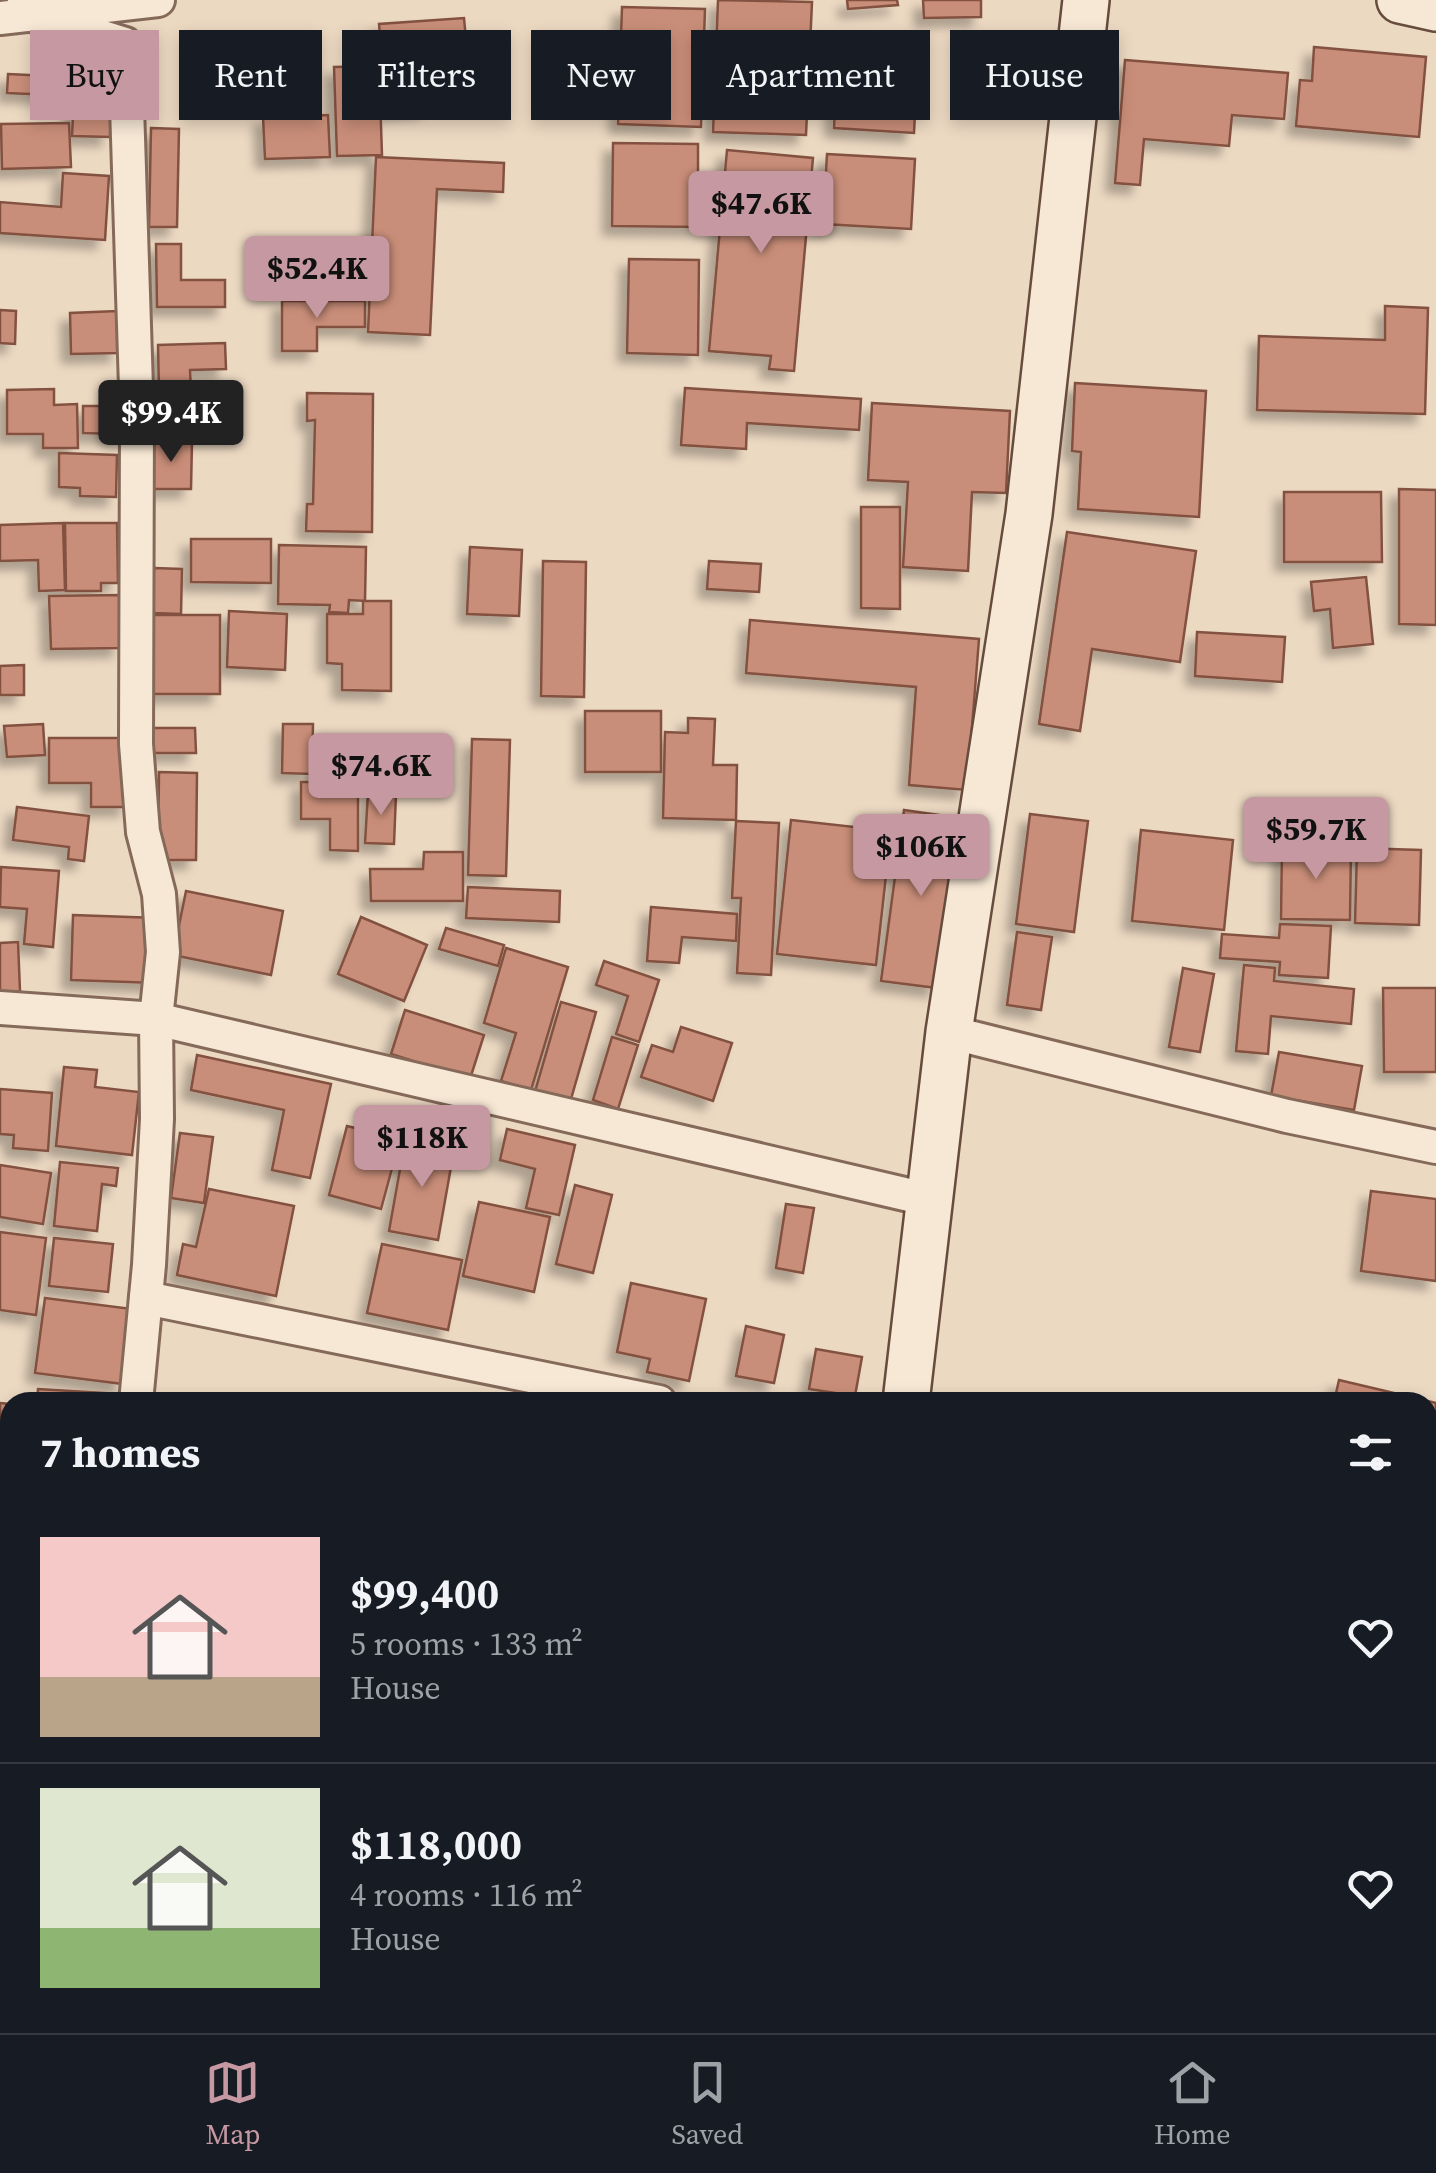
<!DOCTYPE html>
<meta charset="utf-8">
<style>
body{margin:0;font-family:"Source Serif 4",serif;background:#242831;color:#f1f3f6;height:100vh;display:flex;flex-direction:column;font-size:38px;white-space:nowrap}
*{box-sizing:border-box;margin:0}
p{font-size:32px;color:#9ea1a6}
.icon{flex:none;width:55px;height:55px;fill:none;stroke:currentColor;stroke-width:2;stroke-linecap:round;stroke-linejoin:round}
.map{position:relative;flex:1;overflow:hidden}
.sheet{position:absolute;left:0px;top:1392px;width:1438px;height:642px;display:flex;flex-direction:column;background:#171b24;border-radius:30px 30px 0 0;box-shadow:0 5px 15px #0003}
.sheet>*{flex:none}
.banner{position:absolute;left:30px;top:30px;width:1378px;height:90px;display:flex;gap:20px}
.price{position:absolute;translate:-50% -85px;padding:0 22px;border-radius:10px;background:#c699a2;color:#111;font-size:32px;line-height:65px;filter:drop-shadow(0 2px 5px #0008)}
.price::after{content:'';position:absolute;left:50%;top:60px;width:30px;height:22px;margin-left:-15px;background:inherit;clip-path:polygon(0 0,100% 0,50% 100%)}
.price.on{background:#222;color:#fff}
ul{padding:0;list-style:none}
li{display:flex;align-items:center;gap:30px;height:250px;padding:0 40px}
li+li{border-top:2px solid #363941}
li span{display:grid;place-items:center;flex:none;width:280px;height:200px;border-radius:0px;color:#555}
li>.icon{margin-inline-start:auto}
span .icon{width:120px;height:120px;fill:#fffc;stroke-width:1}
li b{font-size:42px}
h2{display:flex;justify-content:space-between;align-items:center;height:120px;padding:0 40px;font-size:42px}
.chip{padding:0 35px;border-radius:0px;background:#171b24;box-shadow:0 5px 15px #0003;font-size:35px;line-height:90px}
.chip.on{background:#c699a2;color:#111}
.menu{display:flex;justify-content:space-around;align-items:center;height:140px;border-top:2px solid #363941;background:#171b24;font-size:28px;color:#9ea1a6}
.menu a{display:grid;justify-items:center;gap:5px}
.menu .on{color:#c699a2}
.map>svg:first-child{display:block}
.building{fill:#c98e79;stroke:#835141;stroke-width:2.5;filter:url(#shadow)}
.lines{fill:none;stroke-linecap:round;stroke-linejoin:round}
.street-casing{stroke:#856a5a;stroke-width:38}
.secondary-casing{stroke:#674c3d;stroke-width:50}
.street{stroke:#f7e8d5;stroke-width:32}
.secondary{stroke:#f7e8d5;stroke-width:45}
</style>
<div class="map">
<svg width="1436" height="2033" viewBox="0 0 1436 2033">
<defs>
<filter id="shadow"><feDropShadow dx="-9" dy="9" stdDeviation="5" flood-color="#0004"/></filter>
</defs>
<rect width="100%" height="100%" fill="#ecd9c2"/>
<!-- building -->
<g class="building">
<path d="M718 0 812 2 806 135 713 132Z"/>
<path d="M847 0H897L898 5 848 9Z"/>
<path d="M923 0H981V17L924 18Z"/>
<path d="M622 7 705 9 701 127 618 124Z"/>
<path d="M464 18 468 60 425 63 428 108 386 111 379 24Z"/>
<path d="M1314 47 1426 57 1419 137 1296 126 1300 80 1312 81Z"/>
<path d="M838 48 918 52 914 133 834 128Z"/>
<path d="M1125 60 1288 73 1284 119 1232 115 1229 146 1144 139 1140 185 1115 183Z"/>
<path d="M379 66 382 155 337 156 334 67Z"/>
<path d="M8 74 112 79 110 137 72 136 74 96 7 93Z"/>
<path d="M328 115 330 157 265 159 263 117Z"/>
<path d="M69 123 71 167 2 169 1 124Z"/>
<path d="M151 128 179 129 177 227H149Z"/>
<path d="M613 143 698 144V227L612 226Z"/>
<path d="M727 150 813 158 794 371 769 369 771 356 709 351Z"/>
<path d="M827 154 915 159 911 229 823 224Z"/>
<path d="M376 157 504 163 503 192 437 189 430 335 368 332Z"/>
<path d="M63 173 109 176 105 240 0 233V202L61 207Z"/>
<path d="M156 244H181V280H225V307H157Z"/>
<path d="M629 259 699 260 698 355 627 353Z"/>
<path d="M282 301H365V327H317V351H282Z"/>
<path d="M1385 306 1428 308 1425 414 1257 410 1259 336 1385 340Z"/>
<path d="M0 310 16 311 15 344 0 343Z"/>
<path d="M117 311 119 353 71 354 70 313Z"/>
<path d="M225 343 226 369 190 370 191 391 159 392 158 345Z"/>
<path d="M1075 383 1206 391 1199 517 1078 509 1081 452 1072 451Z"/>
<path d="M685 388 861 399 859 430 747 423 746 449 681 445Z"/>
<path d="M54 389V405L77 404 78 448H43V434H7V390Z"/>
<path d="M307 393 373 394 372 532 306 531 307 504H313L315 420 307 421Z"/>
<path d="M872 403 1010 411 1006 493 972 492 968 571 903 567 908 482 868 480Z"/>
<path d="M83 406H117V434L83 433Z"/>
<path d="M152 441 192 442 191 489H151Z"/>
<path d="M59 453 117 455 116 497 80 496V488L59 487Z"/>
<path d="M1399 489 1436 490V625L1399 624Z"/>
<path d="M1284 492H1381L1382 562H1284Z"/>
<path d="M861 507H900V609L861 608Z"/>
<path d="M63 523 65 590 39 591 38 560 0 561V525Z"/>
<path d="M65 523H117L118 583H101V591H66Z"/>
<path d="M1067 532 1196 551 1180 662 1092 649 1080 731 1039 724Z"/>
<path d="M191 539H271V583L191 582Z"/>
<path d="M279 545 366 547 365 601 349 600 348 613 329 612 330 605 278 604Z"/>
<path d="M470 547 522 550 519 616 467 614Z"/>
<path d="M543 561 586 562 584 697 541 696Z"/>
<path d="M709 561 761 564 759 592 707 589Z"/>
<path d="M154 568 182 569 181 614 153 613Z"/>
<path d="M1366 577 1373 644 1333 648 1330 609 1314 611 1311 582Z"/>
<path d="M120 595 121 648 51 649 49 596Z"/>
<path d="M363 601H391V691L342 690V664L327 663V614H363Z"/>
<path d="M229 611 287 614 285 670 227 667Z"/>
<rect x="153" y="615" width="67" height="79"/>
<path d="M750 620 979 639 967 790 909 785 916 687 746 673Z"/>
<path d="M1197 632 1285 637 1282 682 1195 676Z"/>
<path d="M24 665V695H0V666Z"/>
<rect x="585" y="711" width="76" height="61"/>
<path d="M688 718 715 719 713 765H737L736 820 663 818 665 732 688 733Z"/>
<path d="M43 724 45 755 7 757 4 726Z"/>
<path d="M283 724H313L312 774 282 773Z"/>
<path d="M150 728H195L196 753H151Z"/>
<path d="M49 738H129L128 807H91V783H49Z"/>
<path d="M472 739 510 740 506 876 468 875Z"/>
<path d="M317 767H358V851L330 850V819H301V782H317Z"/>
<path d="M159 772 197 773 196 860H158Z"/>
<path d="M368 792 396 794 394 844 365 843Z"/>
<path d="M17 807 89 816 84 861 68 859 69 847 13 840Z"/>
<path d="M904 810 961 818 937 988 881 981Z"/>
<path d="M1030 814 1088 821 1074 932 1016 924Z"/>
<path d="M791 820 891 831 876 965 777 954Z"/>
<path d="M736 821 779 823 771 975 737 973 741 898H732Z"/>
<path d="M1141 830 1233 840 1224 930 1132 921Z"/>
<path d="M1282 844 1351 846 1350 920 1281 919Z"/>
<path d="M1357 848 1421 850 1419 925 1355 923Z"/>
<path d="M424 852H463V901H371L370 869H423Z"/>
<path d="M1 867 59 871 53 947 24 944 27 909 0 907Z"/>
<path d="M468 887 560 891 559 922 466 918Z"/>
<path d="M186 891 283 911 271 975 173 955Z"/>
<path d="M651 907 737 914 736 941 682 937 679 963 647 961Z"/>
<path d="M73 915 157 918 156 983 71 980Z"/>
<path d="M361 917 427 945 404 1001 338 974Z"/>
<path d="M1280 924 1331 926 1328 978 1279 975 1280 962 1220 958 1222 934 1279 938Z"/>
<path d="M446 928 504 945 498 966 439 949Z"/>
<path d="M1017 932 1052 937 1041 1010 1007 1005Z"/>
<path d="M18 942 20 991 0 992V943Z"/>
<path d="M506 948 568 967 531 1090 501 1081 516 1033 484 1023Z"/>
<path d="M604 961 659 980 639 1042 616 1034 628 996 596 985Z"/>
<path d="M1244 965 1275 968 1274 981 1354 989 1351 1024 1271 1016 1268 1054 1236 1051Z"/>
<path d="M1183 968 1214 974 1200 1052 1169 1047Z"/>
<path d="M1383 988H1436V1072H1384Z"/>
<path d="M561 1002 596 1012 569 1106 534 1095Z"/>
<path d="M405 1010 484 1035 470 1079 391 1054Z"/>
<path d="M681 1027 732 1043 713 1101 641 1077 652 1045 673 1052Z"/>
<path d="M612 1037 638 1045 618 1109 593 1100Z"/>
<path d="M1279 1052 1362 1066 1354 1110 1271 1096Z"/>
<path d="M197 1055 331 1084 310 1178 272 1170 284 1110 191 1090Z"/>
<path d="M64 1067 97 1070 95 1087 139 1092 132 1155 56 1146Z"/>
<path d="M0 1089 52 1093 48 1151 13 1148 14 1135 0 1134Z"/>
<path d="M347 1126 400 1139 381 1209 329 1195Z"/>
<path d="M507 1129 575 1145 559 1215 526 1208 535 1169 500 1160Z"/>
<path d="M180 1133 213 1137 204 1203 171 1198Z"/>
<path d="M405 1141 454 1150 438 1240 389 1231Z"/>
<path d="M60 1162 118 1168 116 1186 102 1184 97 1231 54 1226Z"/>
<path d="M0 1165 51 1173 43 1224 0 1217Z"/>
<path d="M575 1185 612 1195 593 1273 556 1264Z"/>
<path d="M209 1189 294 1206 276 1296 177 1275 183 1244 196 1247Z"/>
<path d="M1371 1191 1436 1199V1281L1361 1271Z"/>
<path d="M479 1202 550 1217 534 1292 463 1276Z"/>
<path d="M786 1204 814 1208 803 1273 776 1268Z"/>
<path d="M0 1232 46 1238 36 1315 0 1310Z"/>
<path d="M54 1238 113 1244 108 1292 49 1286Z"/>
<path d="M382 1244 462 1260 448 1330 367 1313Z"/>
<path d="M631 1283 706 1299 689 1381 647 1372 650 1359 617 1352Z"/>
<path d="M45 1298 132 1309 123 1384 35 1373Z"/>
<path d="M746 1326 784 1335 774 1383 736 1376Z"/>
<path d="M816 1349 862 1357 855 1396 809 1389Z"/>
<path d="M1339 1380 1436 1403 1432 1482 1428 1481V1402H1334Z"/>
<path d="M38 1389 120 1394 119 1402H37Z"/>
<path d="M0 1403 10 1404V1465L0 1464Z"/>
<path d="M0 1511 10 1512V1578L0 1577Z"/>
<path d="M0 1600 10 1601V1677L0 1676Z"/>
<path d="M1428 1668 1433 1669 1428 1707Z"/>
<path d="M0 1761 10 1762V1844L0 1843Z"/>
<path d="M1428 1864 1436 1866V1928L1428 1927Z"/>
<path d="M0 1932 10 1934 8 1995 0 1994Z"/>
<path d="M10 1997V2025H25L22 2033H0V2019Z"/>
<path d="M1428 2009 1436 2011V2033H1344L1346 2025H1428Z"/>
<path d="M58 2025H130L128 2033H55Z"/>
<path d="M910 2025H1070L1068 2033H949Z"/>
<path d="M1108 2025H1124L1159 2033H1107Z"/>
</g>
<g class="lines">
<!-- street casing -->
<g class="street-casing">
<g id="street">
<path d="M24 0 32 15 125 44 137 419 136 744 143 832 159 894 163 952 156 1019 157 1119 149 1265 136 1402"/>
<path d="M0 18 158 0"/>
<path d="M0 1008 156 1019 926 1199"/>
<path d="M949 1032 1287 1116 1436 1147"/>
<path d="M146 1298 659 1402"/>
<path d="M1428 1499 1436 1501"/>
<path d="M0 1900 10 1899"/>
<path d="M707 2025 745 2033"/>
<path d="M1267 2025 1300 2033"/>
<path d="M138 2033 139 2025"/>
<path d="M1080 2033 1082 2025"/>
</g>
</g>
<!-- secondary casing -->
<g class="secondary-casing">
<g id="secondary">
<path d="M1400 0 1436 8"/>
<path d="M906 1402 949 1032 1029 514 1086 0"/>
<path d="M850 2033V2025"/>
</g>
</g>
<!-- street -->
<use href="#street" class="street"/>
<!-- secondary -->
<use href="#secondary" class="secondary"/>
</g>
</svg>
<b class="price" style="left:761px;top:256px">$47.6K</b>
<b class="price" style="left:317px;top:321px">$52.4K</b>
<b class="price on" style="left:171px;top:465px">$99.4K</b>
<b class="price" style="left:381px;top:818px">$74.6K</b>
<b class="price" style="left:1316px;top:882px">$59.7K</b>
<b class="price" style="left:921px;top:899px">$106K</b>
<b class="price" style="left:422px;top:1190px">$118K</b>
<div class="banner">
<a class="chip on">Buy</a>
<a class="chip">Rent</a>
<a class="chip">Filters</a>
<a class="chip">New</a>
<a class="chip">Apartment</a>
<a class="chip">House</a>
</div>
<section class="sheet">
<h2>7 homes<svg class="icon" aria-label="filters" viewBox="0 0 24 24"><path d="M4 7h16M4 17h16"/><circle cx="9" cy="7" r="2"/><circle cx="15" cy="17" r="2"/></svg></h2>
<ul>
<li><span style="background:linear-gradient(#f6c9c9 70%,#b9a48a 0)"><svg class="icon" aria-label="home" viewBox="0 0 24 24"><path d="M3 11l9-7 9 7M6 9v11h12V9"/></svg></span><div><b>$99,400</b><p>5 rooms · 133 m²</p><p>House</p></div><svg class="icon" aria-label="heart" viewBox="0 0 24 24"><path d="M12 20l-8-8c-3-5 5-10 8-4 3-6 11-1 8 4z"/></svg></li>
<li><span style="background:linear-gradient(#dfe7d0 70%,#8fb573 0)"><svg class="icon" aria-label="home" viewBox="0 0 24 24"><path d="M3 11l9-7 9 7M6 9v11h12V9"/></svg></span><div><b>$118,000</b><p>4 rooms · 116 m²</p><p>House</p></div><svg class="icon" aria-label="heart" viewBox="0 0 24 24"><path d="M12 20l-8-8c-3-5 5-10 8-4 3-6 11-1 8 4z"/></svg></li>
</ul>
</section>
</div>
<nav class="menu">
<a class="on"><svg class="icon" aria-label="map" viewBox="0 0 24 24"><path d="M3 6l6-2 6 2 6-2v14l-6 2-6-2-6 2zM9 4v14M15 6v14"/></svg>Map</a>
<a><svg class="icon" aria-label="saved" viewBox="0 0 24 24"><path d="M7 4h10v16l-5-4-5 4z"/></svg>Saved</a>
<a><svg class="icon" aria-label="home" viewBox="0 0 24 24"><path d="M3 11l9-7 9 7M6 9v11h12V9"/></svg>Home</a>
</nav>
